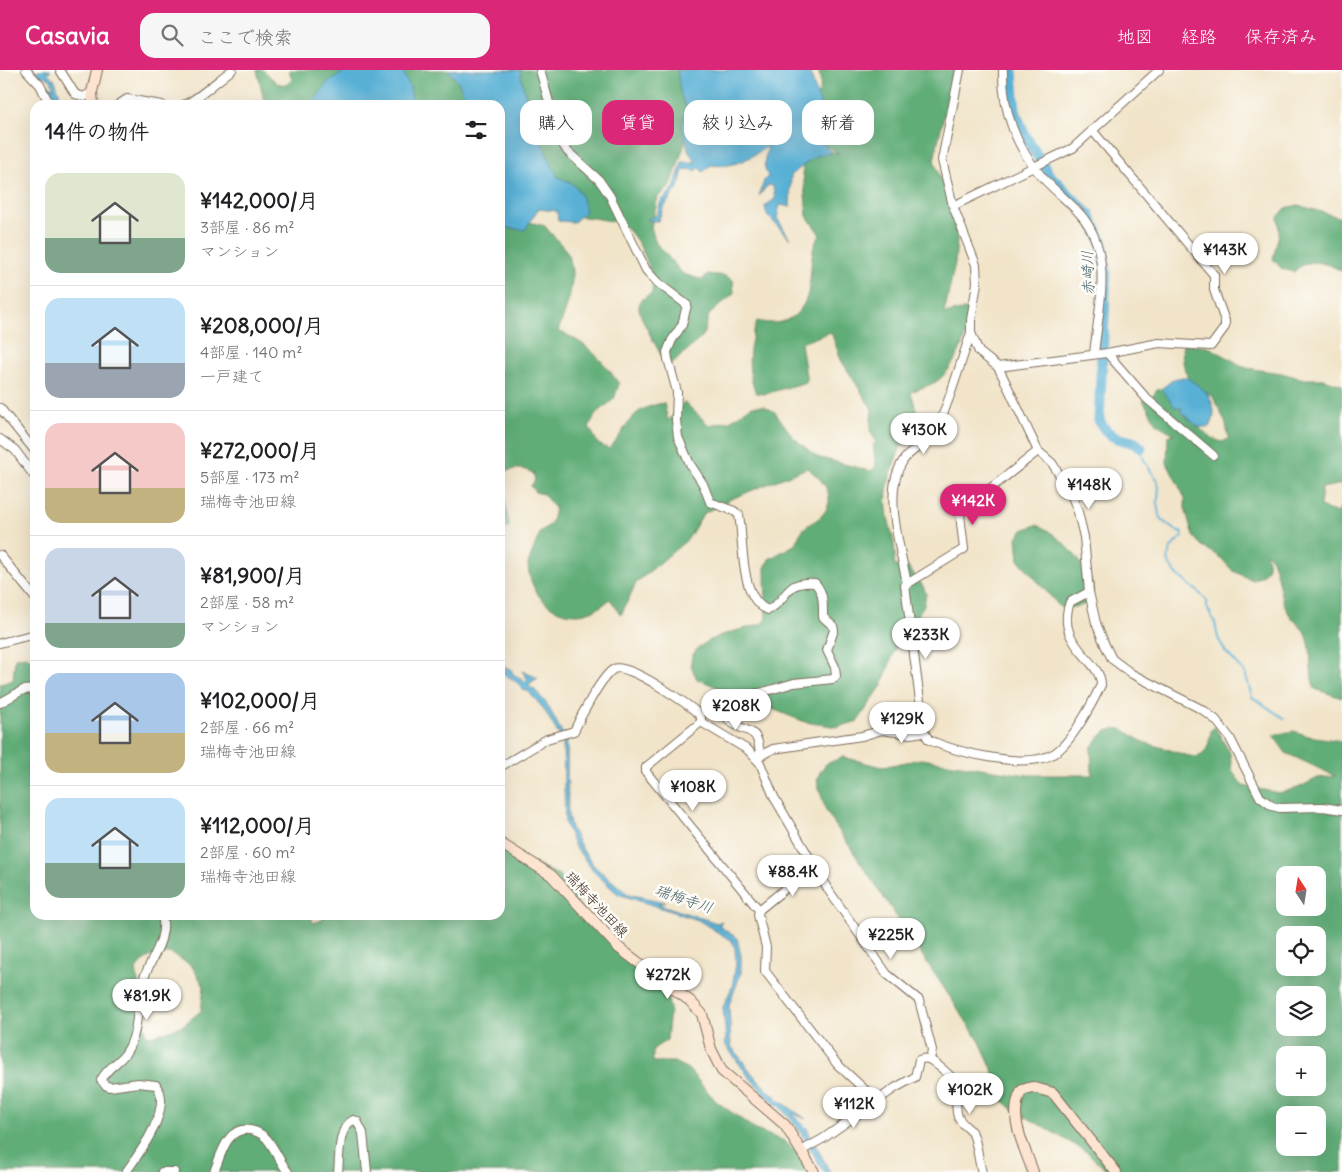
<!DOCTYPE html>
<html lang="ja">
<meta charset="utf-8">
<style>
body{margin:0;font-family:Delius,"Klee One",sans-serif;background:#f6f6f6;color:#202124;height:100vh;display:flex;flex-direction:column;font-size:19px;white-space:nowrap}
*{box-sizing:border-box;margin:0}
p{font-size:16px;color:#757577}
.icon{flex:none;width:28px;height:28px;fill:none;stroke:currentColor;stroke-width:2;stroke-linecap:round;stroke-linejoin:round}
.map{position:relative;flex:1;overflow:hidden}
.drawer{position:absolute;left:30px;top:30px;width:475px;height:820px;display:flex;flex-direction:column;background:#fff;border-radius:15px;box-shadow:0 5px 20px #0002}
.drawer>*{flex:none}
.banner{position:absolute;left:520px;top:30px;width:475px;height:45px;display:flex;gap:10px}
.needle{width:32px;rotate:348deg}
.fabs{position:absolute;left:1276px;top:796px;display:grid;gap:10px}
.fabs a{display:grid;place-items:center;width:50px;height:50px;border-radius:10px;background:#fff;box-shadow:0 5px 20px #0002;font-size:25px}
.price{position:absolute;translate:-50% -42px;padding:0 11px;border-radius:18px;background:#fff;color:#222;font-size:16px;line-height:32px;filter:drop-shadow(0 1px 2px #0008)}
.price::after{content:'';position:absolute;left:50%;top:30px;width:15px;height:11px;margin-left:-8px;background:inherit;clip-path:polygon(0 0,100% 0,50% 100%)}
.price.selected{background:#db2777;color:#fff}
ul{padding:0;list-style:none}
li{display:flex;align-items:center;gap:15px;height:125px;padding:0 15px}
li+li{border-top:1px solid #e0e0e0}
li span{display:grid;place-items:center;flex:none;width:140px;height:100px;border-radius:15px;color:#555}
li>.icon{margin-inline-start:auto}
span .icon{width:60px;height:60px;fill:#fffc;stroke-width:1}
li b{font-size:21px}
h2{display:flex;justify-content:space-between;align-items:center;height:60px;padding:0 15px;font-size:21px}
.tag{padding:0 18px;border-radius:15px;background:#fff;box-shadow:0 5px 20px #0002;font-size:18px;line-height:45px}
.tag.selected{background:#db2777;color:#fff}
header{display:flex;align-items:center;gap:30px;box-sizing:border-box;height:70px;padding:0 25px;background:#db2777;color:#fff}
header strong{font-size:24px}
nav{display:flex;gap:28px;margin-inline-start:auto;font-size:18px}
.search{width:350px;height:45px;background:#f6f6f6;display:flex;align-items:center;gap:12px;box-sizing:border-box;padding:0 18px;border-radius:15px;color:#757577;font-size:19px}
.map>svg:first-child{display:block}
.forest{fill:#60ad78;stroke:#4e6c4b;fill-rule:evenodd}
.water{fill:#58b0d5;stroke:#4a6d7a}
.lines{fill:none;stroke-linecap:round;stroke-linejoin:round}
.stream{stroke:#58b0d5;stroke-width:2}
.river{stroke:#58b0d5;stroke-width:11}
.minor-casing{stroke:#7b6b5a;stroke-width:10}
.secondary-casing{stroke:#7b6b5a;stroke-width:12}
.minor{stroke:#fff;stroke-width:8}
.secondary{stroke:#fde4d1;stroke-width:10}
.labels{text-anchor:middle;stroke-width:5;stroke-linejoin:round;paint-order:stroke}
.street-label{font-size:14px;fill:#3b2a1e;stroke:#fdfcf7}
.water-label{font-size:15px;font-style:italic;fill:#476067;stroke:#fdfcf7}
</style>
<header>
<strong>Casavia</strong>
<div class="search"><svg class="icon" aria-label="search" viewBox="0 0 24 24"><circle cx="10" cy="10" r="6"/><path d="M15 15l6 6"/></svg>ここで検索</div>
<nav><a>地図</a><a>経路</a><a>保存済み</a></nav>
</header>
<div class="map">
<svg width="1342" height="1102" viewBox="0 0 1342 1102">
<rect width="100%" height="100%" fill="#fdfcf7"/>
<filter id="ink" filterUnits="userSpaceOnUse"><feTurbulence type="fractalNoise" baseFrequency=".02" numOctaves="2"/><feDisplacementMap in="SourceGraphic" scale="10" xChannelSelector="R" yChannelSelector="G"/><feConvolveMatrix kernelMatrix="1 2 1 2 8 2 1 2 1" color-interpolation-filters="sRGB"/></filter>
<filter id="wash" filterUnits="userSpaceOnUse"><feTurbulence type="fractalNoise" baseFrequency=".0096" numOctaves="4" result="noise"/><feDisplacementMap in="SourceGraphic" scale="20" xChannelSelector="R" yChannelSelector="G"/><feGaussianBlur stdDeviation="1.12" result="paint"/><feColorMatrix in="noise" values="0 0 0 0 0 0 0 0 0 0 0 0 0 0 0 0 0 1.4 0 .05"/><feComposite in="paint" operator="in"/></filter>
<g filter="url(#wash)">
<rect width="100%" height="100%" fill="#f1e4c9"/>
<!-- forest -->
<g class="forest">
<path d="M257 0H263L277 13 286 15 292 10 289 0H343L342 10 318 35H265Z"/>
<path d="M399 0H458L480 35H404Z"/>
<path d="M510 0H689V60L671 116 658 127 651 157 656 173 683 204 703 210 707 204 726 206 733 210 734 223 709 245 703 266 673 293 664 291C659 280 638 246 639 237 639 230 647 226 652 223 655 203 639 165 621 154 614 150 582 147 571 145Z"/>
<path d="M818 0H954L934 90 958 160 955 193 944 244 971 238C969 261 959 290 942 307 936 314 920 318 911 322 916 340 929 372 901 376 893 396 884 418 887 440 889 459 898 476 894 495L908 497 923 516 926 524 924 535 895 579 882 615 858 651 838 657 805 652 697 609C695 605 692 599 691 594 690 568 742 560 761 554L766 550 765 498 769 489 796 474C803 451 812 457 824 443 838 424 820 408 807 398L731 429 703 444 688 469 636 513 621 545 610 529C578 560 531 540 528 495 528 492 538 467 540 463 542 459 548 457 551 453 553 449 554 442 555 438L543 424 535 422 531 416 535 410 533 403C522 397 513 398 501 403L509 456 500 465V131L507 146 545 156C550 163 565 178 567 182 579 208 567 237 558 261 585 271 603 290 619 314L614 329 596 344 589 356 598 374 609 379C631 355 627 339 664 333L668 351 684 332 709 355 730 351 752 336H764L775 342 793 367 817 387 871 401 876 396 873 375 876 372 870 360 872 339 841 290 831 262 801 273 807 312 764 324 756 323C745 297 749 277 757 251 788 259 808 242 810 210 812 193 810 179 820 165L807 146 802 91 822 79 839 84 811 65 803 48C816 37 825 17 818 0Z"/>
<path d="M1298 135 1342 148V201C1326 193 1308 186 1294 202L1282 199 1273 189 1279 163 1278 147 1286 138Z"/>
<path d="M1183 274 1209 277 1246 298 1281 303 1304 309H1324L1342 315V414L1322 418 1320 437 1338 443 1342 434V628L1315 619C1308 602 1313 586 1308 569 1305 558 1293 552 1288 542 1277 524 1280 502 1269 484H1266C1272 497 1265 506 1252 510L1233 501 1221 488 1201 475 1193 466 1185 438V428L1167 393 1168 366 1174 364 1157 354 1143 330 1152 327 1157 320 1165 319C1180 335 1203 369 1223 372L1229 368 1225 351 1212 325C1188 324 1180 294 1183 274Z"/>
<path d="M1036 455C1063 461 1134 543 1060 537L1019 490 1017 467 1023 460Z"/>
<path d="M25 586 35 590V845H311L313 853 322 850 324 845H500V780H503L559 805 594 858 665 917 670 939 667 970 653 979V992H674L688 999 716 1031 756 1060 784 1071 800 1085 809 1102H0V614L13 610 15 588ZM170 883 191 895 204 916 201 941 182 956 151 966 146 965 136 899 149 887Z"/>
<path d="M1215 657 1230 683 1232 701 1243 716 1279 723 1298 718 1318 708 1335 706 1286 683 1273 665 1294 661 1308 666 1342 671V1102H1108L1087 1082 1014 1040 1001 1029 991 996 980 972 826 741 817 711 820 702 826 694 843 687 882 697 921 689 1027 705H1092L1091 678C1097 670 1103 660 1114 659 1125 657 1129 664 1138 669 1148 675 1159 676 1170 680 1197 689 1207 694 1211 660ZM1285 805H1318V838H1285ZM1285 865H1318V898H1285ZM1285 925H1318V958H1285ZM1285 985H1318V1018H1285ZM1285 1045H1318V1078H1285Z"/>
</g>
<!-- water -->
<g class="water">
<path d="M38 0H51L48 3 55 10 63 35H59L48 17 47 14 54 19 51 10 44 6 40 9 36 2Z"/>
<path d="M341 0H406L404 4 410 17 413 35H311L328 12 342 3Z"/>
<path d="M448 0H520C527 39 540 72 558 107 579 115 581 121 585 142L574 152 558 151 557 141 538 139 525 160 507 158 500 155V35H468L459 13Z"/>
<path d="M677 0H809L821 36 819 44 804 57 807 68 824 74 832 83 817 85 791 105 790 137 780 135 777 148 790 169 767 145 765 136 775 129 773 116 768 115 759 126 764 111 768 106C762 95 765 88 768 76 748 89 735 98 711 95L703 102 699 98 695 101 690 99 683 100 679 116 664 137 658 151 646 150 657 145 661 131 674 118 682 92H696L689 82 682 56 686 37 681 26Z"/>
<path d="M1183 307C1190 307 1188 309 1193 312 1207 319 1221 338 1210 357H1198L1181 342 1182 338 1175 337 1161 319 1174 309Z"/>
<path d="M500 597 511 599 513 604 525 611 528 610 522 601 538 608 529 614V617L534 619 547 634 567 672 568 746 571 758 584 782 595 797 628 824 665 832 658 834 717 853 722 851 719 856 737 868 741 886V903L729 935 731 976 755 1007 773 1025 777 1026 776 1028 806 1049 792 1043 806 1057 830 1102H824C804 1070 795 1043 760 1023H764L749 1007 724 973 726 969 723 937 732 917 736 894 735 878 732 871 698 850 618 824 593 801 574 775 565 753 563 672 543 638 528 621H524L519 614 500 601Z"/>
</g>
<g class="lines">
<!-- stream -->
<path class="stream" d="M1141 378C1142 393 1152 399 1158 413 1160 417 1158 424 1158 428 1155 448 1166 456 1182 463L1183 466C1144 496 1192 510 1207 531V537L1215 553 1218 568 1225 581 1245 603 1252 627 1285 649"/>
<!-- river -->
<path class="river" d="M1012 0 1015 41 1024 64 1049 105 1089 145 1102 172 1106 202 1099 350C1112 377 1131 365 1141 378"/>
</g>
</g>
<g filter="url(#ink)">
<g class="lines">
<!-- minor casing -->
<g class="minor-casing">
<g id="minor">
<path d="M26 0 40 15 50 35"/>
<path d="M60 0 75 24 84 27 92 22"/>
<path d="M540 0 559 68 567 81 599 110 610 126 646 200 658 213 687 235 682 255 672 270 667 282 668 289 677 322 676 350 678 367 690 394 703 414 710 432 734 441 739 445C744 471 739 529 768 540 789 530 783 510 815 513 824 523 823 534 823 547L833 556 834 560 827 580 835 597 836 606 833 609 794 613 729 632 725 636 729 651C748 665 758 655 760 685"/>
<path d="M960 0 942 90 953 136 976 195 977 213 971 250V263L979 282 998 297 1004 309 1038 381 1052 393 1070 421 1078 442 1084 467 1089 522 1096 553 1105 575 1112 589 1132 604 1203 640 1216 650 1230 668 1260 727 1272 736 1280 738 1323 737 1342 740"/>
<path d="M1003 0C1002 40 1016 78 1043 108 1067 134 1090 143 1099 182 1106 212 1097 254 1094 284"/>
<path d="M118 35 127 29 162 35"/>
<path d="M183 35C195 32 219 9 232 0"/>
<path d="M953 136 1073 78 1159 0"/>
<path d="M971 263C960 293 950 332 936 360 929 374 911 378 903 391 882 422 901 479 907 514L905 515 924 662 929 670C956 682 1026 700 1053 684 1071 674 1092 634 1101 615 1102 590 1054 575 1070 532L1089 522"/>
<path d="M1107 283 1147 329 1213 385"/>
<path d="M998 297 1107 283 1159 273 1211 276 1225 257V251L1214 220V205L1092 60"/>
<path d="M0 338 35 381"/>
<path d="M0 369 15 380 35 407"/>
<path d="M0 485 35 528"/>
<path d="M907 514 964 479 960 445 963 440 1038 381"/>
<path d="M0 573 35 564"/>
<path d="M0 633 23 620 35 619"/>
<path d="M701 652 646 697V702L759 840 758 845 766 877 765 901 837 994 876 1030"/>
<path d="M701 652 748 680 760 693 774 727 827 818 887 904 919 930 932 980 930 989"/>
<path d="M758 687 773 679 862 666 882 660 910 664 924 662"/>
<path d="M500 697 547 669 574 661C580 648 602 605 614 599 628 592 689 635 701 646V652"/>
<path d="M759 840 813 796"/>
<path d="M801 1081 824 1068 895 1018 915 1007 919 990C926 987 930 989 936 994 964 1015 953 1014 957 1043 958 1053 968 1056 973 1064 978 1076 978 1090 982 1102"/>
<path d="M126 1102C139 1084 174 1037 156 1015L138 1013 110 1017 105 1015 101 1010C107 997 120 993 127 981 140 960 136 933 143 910 151 888 168 869 162 845"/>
<path d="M162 1102H174"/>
<path d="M214 1102C221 1085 227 1056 250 1060 257 1061 262 1064 267 1069 275 1079 280 1092 288 1102"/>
<path d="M338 1102C340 1086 337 1059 353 1050L357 1051 363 1063 367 1102"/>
</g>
</g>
<!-- secondary casing -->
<g class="secondary-casing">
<g id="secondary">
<path d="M93 35 92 22 97 0"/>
<path d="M500 773 551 805 619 878 690 931 702 944 711 979 722 1001 785 1055 814 1102"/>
<path d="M1033 1102C1024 1075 1007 1047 1022 1020L1032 1017 1053 1023 1116 1102"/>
</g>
</g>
<!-- minor -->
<use href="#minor" class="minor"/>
<!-- secondary -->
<use href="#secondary" class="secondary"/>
</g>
</g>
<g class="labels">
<!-- street labels -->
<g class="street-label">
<text transform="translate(597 834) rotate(47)" y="5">瑞梅寺池田線</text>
</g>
<!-- water labels -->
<g class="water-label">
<text transform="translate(1088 203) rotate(-92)" y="5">赤崎川</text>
<text transform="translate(684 829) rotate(19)" y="5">瑞梅寺川</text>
</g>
</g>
</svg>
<div class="fabs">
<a><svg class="needle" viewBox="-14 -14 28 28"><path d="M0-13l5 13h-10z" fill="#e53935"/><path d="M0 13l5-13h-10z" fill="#757577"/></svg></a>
<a><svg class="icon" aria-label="locate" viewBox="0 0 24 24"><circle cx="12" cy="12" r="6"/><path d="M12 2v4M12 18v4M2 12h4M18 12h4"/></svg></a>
<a><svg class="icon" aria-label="layers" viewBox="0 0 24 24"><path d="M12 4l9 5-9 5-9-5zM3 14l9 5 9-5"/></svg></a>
<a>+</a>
<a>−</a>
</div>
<b class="price" style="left:1225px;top:205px">¥143K</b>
<b class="price" style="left:924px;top:385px">¥130K</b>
<b class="price" style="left:1089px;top:440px">¥148K</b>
<b class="price selected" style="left:973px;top:456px">¥142K</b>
<b class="price" style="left:926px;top:590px">¥233K</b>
<b class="price" style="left:736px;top:661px">¥208K</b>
<b class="price" style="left:902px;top:674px">¥129K</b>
<b class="price" style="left:693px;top:742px">¥108K</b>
<b class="price" style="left:793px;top:827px">¥88.4K</b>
<b class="price" style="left:891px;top:890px">¥225K</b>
<b class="price" style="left:668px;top:930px">¥272K</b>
<b class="price" style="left:147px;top:951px">¥81.9K</b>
<b class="price" style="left:970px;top:1045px">¥102K</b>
<b class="price" style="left:854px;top:1059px">¥112K</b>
<div class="banner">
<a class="tag">購入</a>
<a class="tag selected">賃貸</a>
<a class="tag">絞り込み</a>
<a class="tag">新着</a>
</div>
<section class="drawer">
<h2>14件の物件<svg class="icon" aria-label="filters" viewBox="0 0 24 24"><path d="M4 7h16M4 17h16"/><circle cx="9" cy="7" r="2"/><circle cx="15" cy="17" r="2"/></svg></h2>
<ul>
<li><span style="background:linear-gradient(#dfe7d0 65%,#7fa58c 0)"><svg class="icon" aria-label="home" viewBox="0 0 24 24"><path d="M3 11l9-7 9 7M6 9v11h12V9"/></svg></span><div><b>¥142,000/月</b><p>3部屋 · 86 m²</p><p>マンション</p></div></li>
<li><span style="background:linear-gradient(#bfe0f5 65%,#9aa5b1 0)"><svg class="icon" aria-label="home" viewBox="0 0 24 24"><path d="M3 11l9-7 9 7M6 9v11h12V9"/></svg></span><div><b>¥208,000/月</b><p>4部屋 · 140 m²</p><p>一戸建て</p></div></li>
<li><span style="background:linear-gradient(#f6c9c9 65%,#c2b280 0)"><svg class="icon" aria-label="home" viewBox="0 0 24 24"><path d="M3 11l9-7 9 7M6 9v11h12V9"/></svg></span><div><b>¥272,000/月</b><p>5部屋 · 173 m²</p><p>瑞梅寺池田線</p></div></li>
<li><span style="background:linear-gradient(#c9d6e8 75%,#7fa58c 0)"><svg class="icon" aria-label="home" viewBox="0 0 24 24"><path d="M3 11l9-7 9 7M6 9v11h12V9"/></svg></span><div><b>¥81,900/月</b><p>2部屋 · 58 m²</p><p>マンション</p></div></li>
<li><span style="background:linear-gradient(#a9c7e8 60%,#c2b280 0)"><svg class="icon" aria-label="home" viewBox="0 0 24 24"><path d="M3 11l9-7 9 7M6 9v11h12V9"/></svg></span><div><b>¥102,000/月</b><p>2部屋 · 66 m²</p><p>瑞梅寺池田線</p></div></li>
<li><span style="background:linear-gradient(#bfe0f5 65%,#7fa58c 0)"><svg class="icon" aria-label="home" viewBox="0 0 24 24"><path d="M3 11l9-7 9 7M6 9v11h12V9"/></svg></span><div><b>¥112,000/月</b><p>2部屋 · 60 m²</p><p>瑞梅寺池田線</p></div></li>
</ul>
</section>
</div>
